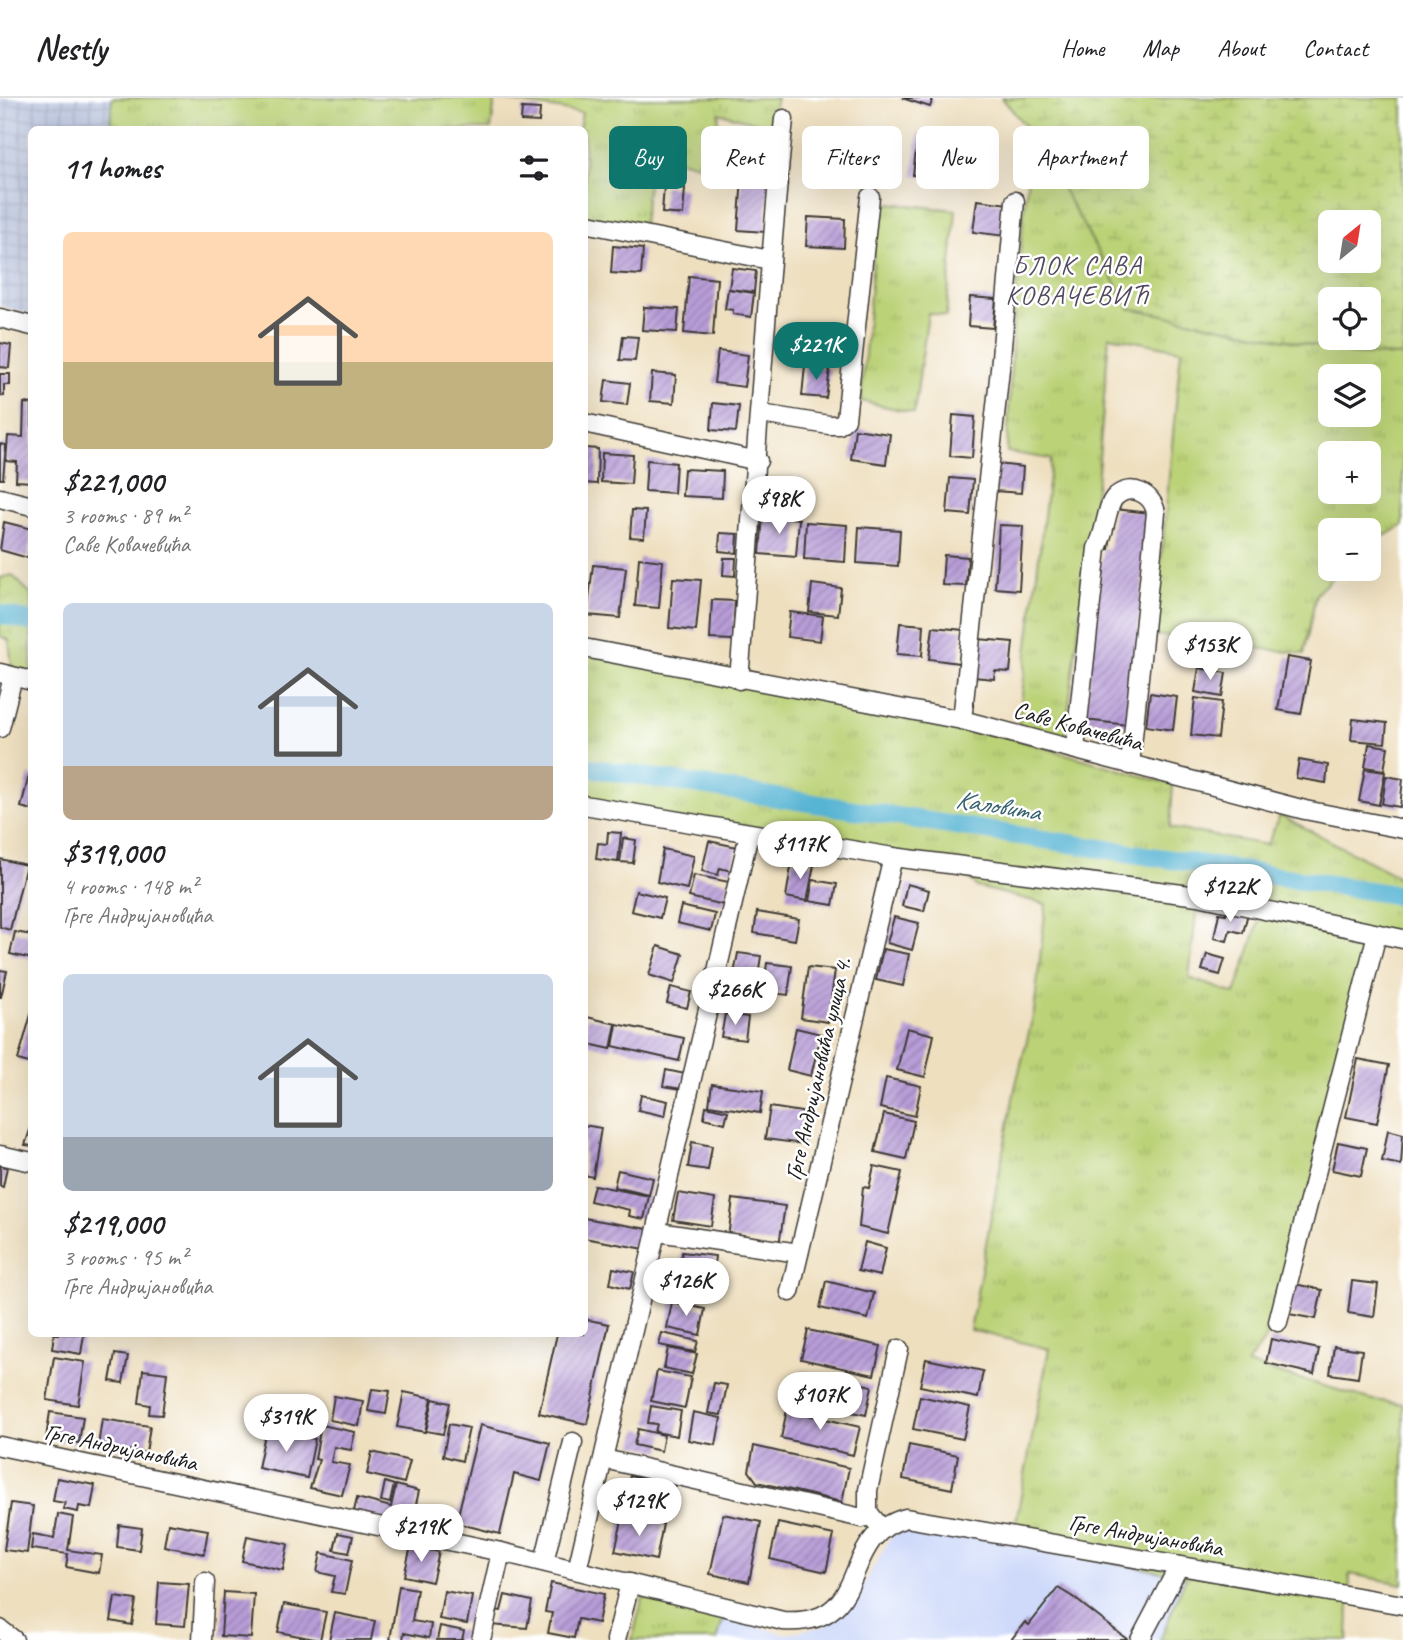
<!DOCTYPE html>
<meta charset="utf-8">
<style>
body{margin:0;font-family:Caveat,sans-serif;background:#f6f6f6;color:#202124;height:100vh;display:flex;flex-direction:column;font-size:26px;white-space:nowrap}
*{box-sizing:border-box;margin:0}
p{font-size:23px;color:#757577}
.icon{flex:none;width:38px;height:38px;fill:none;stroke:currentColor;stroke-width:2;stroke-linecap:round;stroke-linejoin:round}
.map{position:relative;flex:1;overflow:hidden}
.panel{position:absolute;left:28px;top:28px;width:560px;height:1211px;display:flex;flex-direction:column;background:#fff;border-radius:10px;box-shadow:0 7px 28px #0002}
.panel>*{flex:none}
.top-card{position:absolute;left:609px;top:28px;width:665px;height:63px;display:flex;gap:14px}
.needle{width:46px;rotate:30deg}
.fabs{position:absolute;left:1318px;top:112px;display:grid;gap:14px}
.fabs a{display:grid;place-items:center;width:63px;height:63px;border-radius:10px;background:#fff;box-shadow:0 7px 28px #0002;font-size:35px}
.price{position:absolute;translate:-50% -60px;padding:0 16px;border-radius:24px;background:#fff;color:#222;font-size:23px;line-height:46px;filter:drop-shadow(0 2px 4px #0008)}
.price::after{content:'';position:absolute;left:50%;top:42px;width:21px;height:16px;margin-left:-10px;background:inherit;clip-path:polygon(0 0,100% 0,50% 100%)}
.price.active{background:#0f766e;color:#fff}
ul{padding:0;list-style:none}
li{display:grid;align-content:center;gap:14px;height:371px;padding:0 35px}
li span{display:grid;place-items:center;height:217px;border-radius:10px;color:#555}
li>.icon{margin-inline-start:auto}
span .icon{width:126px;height:126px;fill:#fffc;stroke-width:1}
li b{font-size:30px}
h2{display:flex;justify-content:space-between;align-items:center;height:84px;padding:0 35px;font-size:30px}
.chip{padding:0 24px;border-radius:10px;background:#fff;box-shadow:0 7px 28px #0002;font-size:24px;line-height:63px}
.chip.active{background:#0f766e;color:#fff}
header{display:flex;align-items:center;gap:42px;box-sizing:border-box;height:98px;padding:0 35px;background:#fff;border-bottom:2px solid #e0e0e0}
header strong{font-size:33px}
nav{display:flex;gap:38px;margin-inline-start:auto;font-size:24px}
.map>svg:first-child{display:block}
.built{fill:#cfdafa}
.industrial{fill:url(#industrial-grid)}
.grass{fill:url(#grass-tufts);stroke:#6c774a;stroke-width:2;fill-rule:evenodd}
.wetland{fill:url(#wetland-marsh);stroke:#6c774a;stroke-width:2;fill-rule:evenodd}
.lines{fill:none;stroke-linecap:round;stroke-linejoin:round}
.canal{stroke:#55b3d3;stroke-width:19}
.building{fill:url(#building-hatch)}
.minor-casing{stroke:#3c3934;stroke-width:21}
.minor{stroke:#fff;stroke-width:18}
.labels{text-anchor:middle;stroke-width:5;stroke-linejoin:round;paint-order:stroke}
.street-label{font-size:24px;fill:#1c1c1c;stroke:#fff}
.neighbourhood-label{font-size:26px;letter-spacing:2px;fill:#53495e;stroke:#fff}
.water-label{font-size:26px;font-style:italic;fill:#36606e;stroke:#fff}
</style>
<header>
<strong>Nestly</strong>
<nav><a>Home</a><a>Map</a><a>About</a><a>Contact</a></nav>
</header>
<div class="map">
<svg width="1403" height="1542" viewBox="0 0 1403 1542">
<defs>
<pattern id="industrial-grid" width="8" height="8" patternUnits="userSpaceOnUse" patternTransform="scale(1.75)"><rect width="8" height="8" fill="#bac4de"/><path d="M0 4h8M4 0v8" fill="none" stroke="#9fa8be"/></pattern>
<pattern id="grass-tufts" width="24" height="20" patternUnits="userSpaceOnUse" patternTransform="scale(1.75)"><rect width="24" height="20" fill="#bbd277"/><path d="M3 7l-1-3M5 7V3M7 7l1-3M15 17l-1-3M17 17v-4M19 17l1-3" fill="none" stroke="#a0b466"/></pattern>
<pattern id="wetland-marsh" width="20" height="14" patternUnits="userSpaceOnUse" patternTransform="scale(1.75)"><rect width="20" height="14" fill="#bbd277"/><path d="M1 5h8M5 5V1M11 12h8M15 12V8" fill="none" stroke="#a0b466"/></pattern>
<pattern id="building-hatch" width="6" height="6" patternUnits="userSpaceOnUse" patternTransform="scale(1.75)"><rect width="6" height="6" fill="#b89dd8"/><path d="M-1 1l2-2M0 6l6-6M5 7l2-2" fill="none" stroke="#957fae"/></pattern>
</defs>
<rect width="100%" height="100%" fill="#fff"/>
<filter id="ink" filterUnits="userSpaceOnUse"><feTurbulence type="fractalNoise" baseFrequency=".0143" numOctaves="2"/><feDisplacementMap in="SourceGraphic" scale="14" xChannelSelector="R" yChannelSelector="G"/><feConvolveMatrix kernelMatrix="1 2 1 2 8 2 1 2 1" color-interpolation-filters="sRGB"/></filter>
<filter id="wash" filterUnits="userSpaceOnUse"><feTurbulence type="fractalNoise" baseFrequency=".00686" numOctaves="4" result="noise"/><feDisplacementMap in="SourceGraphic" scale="28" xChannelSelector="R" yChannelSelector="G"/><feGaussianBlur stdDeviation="1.57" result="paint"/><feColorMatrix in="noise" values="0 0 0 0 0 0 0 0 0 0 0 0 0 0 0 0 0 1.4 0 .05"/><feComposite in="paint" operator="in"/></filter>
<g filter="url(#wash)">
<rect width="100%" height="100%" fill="#eedfbf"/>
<!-- built -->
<path class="built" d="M912 1428 1012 1444 1186 1479 1160 1542H717L724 1519 786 1536 823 1528 854 1504 890 1440Z"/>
<!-- industrial -->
<path class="industrial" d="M0 0H112L110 31 32 32 31 216 0 208Z"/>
<!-- grass -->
<g class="grass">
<path d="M112 0H777L769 28 719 15 714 71 652 55 642 134 585 123 584 32 579 31 582 15 495 1 491 31 110 32Z"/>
<path d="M1032 36 1130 210 1355 256 1403 258V428L1369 446 1368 432H1330V471H1341L1316 496 1304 556 1154 537 1181 252 1109 238 1098 374 1064 647 1017 637 1051 361 1007 354 1013 227ZM1330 278H1368V317H1330ZM1330 355H1368V394H1330Z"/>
<path d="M878 104 956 112 946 218 928 215 914 315 861 303Z"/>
<path d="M12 477 31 496V583L13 579 9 542 0 538V480Z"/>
<path d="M584 550 894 610 958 631 1004 638 1173 687 1170 730 1267 747 1280 717 1403 781V840L1377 836 1278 1224 1247 1266 1373 1302 1403 1306V1486L1350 1476 1348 1542H1160L1186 1479 1012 1444 1049 1251 970 1232 1015 990 1034 914 1046 806 977 789 955 765 585 707ZM1198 798 1263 811 1235 896 1189 880Z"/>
<path d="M643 1499 724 1519 717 1542H632Z"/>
</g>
<!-- wetland -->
<path class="wetland" d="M1002 0H1403V258L1355 256 1130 210 1032 36ZM1330 124H1368V163H1330ZM1330 201H1368V240H1330Z"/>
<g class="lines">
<!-- canal -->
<g class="canal">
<path d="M0 516 32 524"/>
<path d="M584 669 1403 798"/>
</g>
</g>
<g id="blocks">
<!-- building -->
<g class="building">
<path d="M902 0H933L930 9Z"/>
<path d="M522 10 540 11 539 24 521 23Z"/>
<path d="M918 36 937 39 933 79 913 77Z"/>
<path d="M744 54 772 56 765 134 738 132Z"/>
<path d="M664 88 685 90 683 117 662 115Z"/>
<path d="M977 102 1009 106 1005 138 973 134Z"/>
<path d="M808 119 845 121 844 150 806 148Z"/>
<path d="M613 148 643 151 641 177 611 175Z"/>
<path d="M732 170 756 173 754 194 729 191Z"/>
<path d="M689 178 717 181 713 238 684 235Z"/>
<path d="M728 191 754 195 751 219 733 216V212L725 211Z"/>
<path d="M970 199 996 201 993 230 968 228Z"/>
<path d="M644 209 679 211 677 234 642 232Z"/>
<path d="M623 238 638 239 635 263 620 262Z"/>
<path d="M0 245 11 247 9 270 0 269Z"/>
<path d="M718 253 748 257 744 289 714 285Z"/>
<path d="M805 268 830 271 826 300 802 298Z"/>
<path d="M652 275 676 277 674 305 650 303Z"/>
<path d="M0 276H10V287H4V298L0 297Z"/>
<path d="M606 282 630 285 627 307 603 304Z"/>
<path d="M24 305 32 306V384L16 383 17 364 6 363 8 338 23 339Z"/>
<path d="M713 305 739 308 736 334 711 332Z"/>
<path d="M953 317 975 319 972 360 950 358Z"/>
<path d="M855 331 890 336 886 366 851 361Z"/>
<path d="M0 346 6 347 3 381H0Z"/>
<path d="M584 350 598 351 597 386 584 385Z"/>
<path d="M602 355 633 357 631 386 601 384Z"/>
<path d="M647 362 676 365 674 395 645 393Z"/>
<path d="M997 366 1023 369 1021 395 995 393Z"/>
<path d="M684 371 723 373 722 400 682 398Z"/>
<path d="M950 380 973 382 970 417 947 415Z"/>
<path d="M1114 411 1150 415 1128 627 1085 622 1103 450 1109 451Z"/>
<path d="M632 412 646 413 644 440 630 439Z"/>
<path d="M763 417 799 421 796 459 760 456Z"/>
<path d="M4 424 32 431 28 460 0 452Z"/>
<path d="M806 424 847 427 845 464 804 461Z"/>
<path d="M999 427 1023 428 1019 492 995 490Z"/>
<path d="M859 429 900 432 898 468 857 465Z"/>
<path d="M720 435 738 436 737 455 719 453Z"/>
<path d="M944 457 968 459 966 488 942 487Z"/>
<path d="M639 460 663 463 659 510 635 508Z"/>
<path d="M724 460H736L735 478 723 477Z"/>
<path d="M593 467 626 470 620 520 587 517Z"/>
<path d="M673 480 701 482 696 533 669 530Z"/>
<path d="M812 486 841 490 838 517 809 514Z"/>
<path d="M712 502 735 503 733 542 710 541Z"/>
<path d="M790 514 823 518 820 543 787 539Z"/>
<path d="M900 525 924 527 922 558 897 556Z"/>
<path d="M933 529 963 532 959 565 929 561Z"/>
<path d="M978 541 1013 544 1010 574 995 573 994 581 974 579Z"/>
<path d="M1287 559 1311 563 1301 616 1278 612Z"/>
<path d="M1199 570 1226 575 1222 599 1195 594Z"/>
<path d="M1150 595 1177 599 1173 632 1146 628Z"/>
<path d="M1195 600 1222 604 1218 640 1191 637Z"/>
<path d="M1353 621 1387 625 1385 645 1351 642Z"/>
<path d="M1369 646 1388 649 1384 672 1365 669Z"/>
<path d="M1299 662 1328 667 1326 685 1296 680Z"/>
<path d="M1365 671 1385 674 1379 707 1359 703Z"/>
<path d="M29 677 32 678V712L21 709Z"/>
<path d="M1386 678 1403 681 1400 709 1382 706Z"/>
<path d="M608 734 621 735 618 764 596 761 598 745 607 746Z"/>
<path d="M623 740 636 742 633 765 620 764Z"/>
<path d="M709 743 737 749 731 773 720 770 718 777 702 773Z"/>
<path d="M663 751 694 758 687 791 657 784Z"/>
<path d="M0 761 26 767 10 832 0 829Z"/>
<path d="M792 763 814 767 807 803 786 799Z"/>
<path d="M694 777 729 784 724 807 689 799Z"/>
<path d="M813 782 837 786 833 807 809 803Z"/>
<path d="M907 786 929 792 924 813 902 808Z"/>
<path d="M636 793 665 800 660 820 631 813Z"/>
<path d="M681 808 715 816 711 833 677 825Z"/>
<path d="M1227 810 1248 815 1243 835 1230 832 1227 843 1214 840 1219 815 1226 816Z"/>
<path d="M757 814 799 821 795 842 754 835Z"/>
<path d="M894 819 919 825 912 852 887 845Z"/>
<path d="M15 834 32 837V861L10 856Z"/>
<path d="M658 848 683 856 674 885 649 877Z"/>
<path d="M883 851 909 856 903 888 876 882Z"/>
<path d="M738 855 761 858 756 891 732 887Z"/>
<path d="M1207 856 1225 861 1220 877 1202 872Z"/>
<path d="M767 865 792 868 788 897 763 894Z"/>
<path d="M808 869 835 872 828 924 801 920Z"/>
<path d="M0 872 7 873 1 899H0Z"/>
<path d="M671 889 691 894 687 910 667 905Z"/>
<path d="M32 913V966L18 962Z"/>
<path d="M725 916 748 919 745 942 721 939Z"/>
<path d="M587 919 616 926 611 951 584 945Z"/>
<path d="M617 926 684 940 679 963 613 948Z"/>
<path d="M796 930 821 936 811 978 787 972Z"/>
<path d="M907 930 934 937 925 979 897 972Z"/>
<path d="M1358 961 1389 967 1377 1025 1346 1019Z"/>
<path d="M666 972 685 976 682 991 663 988Z"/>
<path d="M886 980 921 988 915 1018 880 1010Z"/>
<path d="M712 986 763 993 760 1015 709 1007Z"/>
<path d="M641 997 668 1003 665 1018 638 1012Z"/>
<path d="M706 1008 728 1013 725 1025 704 1020Z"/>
<path d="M770 1009 808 1015 803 1046 765 1041Z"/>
<path d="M884 1016 914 1023 906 1061 875 1054Z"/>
<path d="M32 1026V1048L25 1047Z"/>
<path d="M584 1027 601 1030 593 1079 584 1077Z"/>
<path d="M1388 1032 1403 1036 1401 1067 1382 1063Z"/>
<path d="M692 1044 712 1048 708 1072 688 1069Z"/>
<path d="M1338 1044 1367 1050 1361 1078 1332 1072Z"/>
<path d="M0 1068 7 1069 3 1089 0 1088Z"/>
<path d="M874 1068 902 1074 888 1136 859 1129 863 1089 869 1090Z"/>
<path d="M618 1072 653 1080 649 1097 614 1089Z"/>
<path d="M594 1087 649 1098 644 1121 629 1118 630 1112 590 1103Z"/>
<path d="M678 1095 715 1101 711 1128 673 1122Z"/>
<path d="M733 1101 785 1108 779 1147 728 1140Z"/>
<path d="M584 1120 648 1131 645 1151 584 1140Z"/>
<path d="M865 1144 886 1150 880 1178 858 1173Z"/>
<path d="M682 1154 715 1158 712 1183 679 1179Z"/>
<path d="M613 1170 634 1174 630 1191 610 1186Z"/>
<path d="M826 1183 874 1195 868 1221 820 1210Z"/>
<path d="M1352 1183 1378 1186 1374 1219 1348 1215Z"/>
<path d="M1295 1186 1322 1192 1316 1221 1289 1216Z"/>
<path d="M672 1204 705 1211 700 1237 667 1230Z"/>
<path d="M584 1221 609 1226 587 1326 539 1315 557 1236H584Z"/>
<path d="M808 1232 881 1248 874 1277 801 1261Z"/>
<path d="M662 1235 698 1243 695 1254 659 1247Z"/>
<path d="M54 1236H84L81 1256 52 1251Z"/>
<path d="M1271 1241 1319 1251 1314 1276 1266 1265Z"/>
<path d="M1334 1248 1362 1252 1358 1280 1330 1276Z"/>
<path d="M668 1250 697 1256 692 1276 664 1270Z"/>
<path d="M115 1256 128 1258 123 1285 110 1283Z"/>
<path d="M54 1259 85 1264 78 1307 47 1302Z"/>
<path d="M926 1261 983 1273 978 1300 920 1288Z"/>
<path d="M143 1272 167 1275 162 1317 149 1316 150 1307 139 1305Z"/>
<path d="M657 1273 691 1279 685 1310 651 1303Z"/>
<path d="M802 1273 872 1288 866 1317 796 1302Z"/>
<path d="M714 1285 727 1287 721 1317 708 1315Z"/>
<path d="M372 1291 390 1293 386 1316 368 1313Z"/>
<path d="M404 1294 432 1300 425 1334 397 1329Z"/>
<path d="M334 1298 363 1303 359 1328 330 1322Z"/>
<path d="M920 1298 970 1309 963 1341 913 1331Z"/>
<path d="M433 1301 450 1305 443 1336 426 1333Z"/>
<path d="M651 1308 681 1313 677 1338 655 1334 657 1326 648 1325Z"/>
<path d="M787 1312 860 1329 853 1357 781 1340Z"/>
<path d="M50 1314 83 1319 79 1345 46 1340Z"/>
<path d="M693 1314 721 1320 716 1347 688 1342Z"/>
<path d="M102 1321 150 1328 146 1355 98 1348Z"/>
<path d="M449 1326 469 1330 462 1363 443 1358Z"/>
<path d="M321 1327 355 1334 351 1352 334 1349 331 1364 350 1367 342 1397 310 1390 319 1362 315 1361Z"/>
<path d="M480 1327 550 1345 541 1383 514 1376 500 1436 456 1425Z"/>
<path d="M266 1331 315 1341 307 1380 258 1370Z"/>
<path d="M638 1331 664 1337 661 1353 634 1347Z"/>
<path d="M909 1347 958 1357 952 1391 903 1381Z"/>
<path d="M754 1348 849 1370 842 1404 757 1384 749 1373Z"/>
<path d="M372 1354 410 1363 404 1385 367 1376Z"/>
<path d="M630 1378 675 1389 668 1417 623 1406Z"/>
<path d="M57 1380 95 1387 91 1410 79 1408 78 1414 63 1411 65 1405 53 1403Z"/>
<path d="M385 1384 394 1387 390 1405 381 1403Z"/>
<path d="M396 1387 419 1393 411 1428 354 1413 357 1400 391 1409Z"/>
<path d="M11 1405 33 1408 27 1455 4 1452Z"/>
<path d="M58 1416 73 1419 68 1452 102 1457 99 1475 66 1469 68 1456 31 1451 33 1436 54 1440Z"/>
<path d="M723 1416 761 1424 749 1484 710 1476Z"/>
<path d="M623 1418 663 1426 656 1462 615 1453Z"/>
<path d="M168 1425 208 1432 204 1456 164 1448Z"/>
<path d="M778 1425 834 1437 826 1474 770 1461Z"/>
<path d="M119 1427 142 1430 139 1452 117 1449Z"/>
<path d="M338 1435 353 1438 349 1455 334 1452Z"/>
<path d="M247 1438 288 1446 283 1472 242 1463Z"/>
<path d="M411 1448 439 1454 432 1484 404 1478Z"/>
<path d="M321 1455 352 1462 345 1496 331 1494 335 1478 317 1474Z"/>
<path d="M159 1484 189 1486 185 1528 156 1526Z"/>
<path d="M551 1485 604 1496 598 1525 578 1521 574 1540 548 1535 552 1515 545 1514Z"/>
<path d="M399 1488 417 1491 412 1523 431 1526 429 1540 404 1535 403 1542H390Z"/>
<path d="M1058 1490 1073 1499 1128 1542H1011L1025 1524 1029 1527Z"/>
<path d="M444 1493 472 1498 467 1526 439 1521Z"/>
<path d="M224 1494 254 1496 251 1540 221 1538Z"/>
<path d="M505 1497 532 1503 527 1530 491 1527 494 1512 501 1513Z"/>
<path d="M115 1499 136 1502 132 1527 111 1523Z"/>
<path d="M284 1506 326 1514 320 1542 278 1534Z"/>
<path d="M335 1515 375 1523 371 1542H329Z"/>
<path d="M440 1528 464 1533 462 1542H437Z"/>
</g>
</g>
</g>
<g filter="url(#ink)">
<use href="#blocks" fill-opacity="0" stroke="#3c3934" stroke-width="2"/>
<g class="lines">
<!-- minor casing -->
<g class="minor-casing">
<g id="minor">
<path d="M584 125 770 162"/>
<path d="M0 220 32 228"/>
<path d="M761 316 829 327H839L846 321 870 99"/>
<path d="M584 325 758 363"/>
<path d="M0 400 32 408"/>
<path d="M584 550 962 622 1305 712 1403 731"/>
<path d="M0 575 32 583"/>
<path d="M739 582C754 395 765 207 784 21"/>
<path d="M962 622 1000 271 1015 103"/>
<path d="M0 630 13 579"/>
<path d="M1075 651 1097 450C1106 434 1106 408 1115 399 1131 384 1153 396 1156 415L1130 667"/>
<path d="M584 707 893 759 1198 798 1403 841"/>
<path d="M0 1057 32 1064"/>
<path d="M658 1134 799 1155"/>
<path d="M790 1194 893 759"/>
<path d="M1278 1224 1377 836"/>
<path d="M0 1348 501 1454 783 1523C875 1529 835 1439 906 1420L1403 1507"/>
<path d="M604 1361 862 1420 870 1418"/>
<path d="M877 1425 868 1414V1392L899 1251"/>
<path d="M544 1464 573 1344"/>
<path d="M577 1472 749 736"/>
<path d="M0 1531 14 1542"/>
<path d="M202 1542 205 1484"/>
<path d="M481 1542 501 1454"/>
<path d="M616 1542 630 1485"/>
<path d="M1140 1542 1179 1468"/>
</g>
</g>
<!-- minor -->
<use href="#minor" class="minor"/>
</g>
</g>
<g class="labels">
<!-- street labels -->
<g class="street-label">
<text transform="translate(1078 628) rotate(15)" y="8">Саве Ковачевића</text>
<text transform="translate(818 971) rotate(-77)" y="8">Грге Андријановића улица 4.</text>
<text transform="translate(121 1349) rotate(12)" y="8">Грге Андријановића</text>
<text transform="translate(1146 1437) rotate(10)" y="8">Грге Андријановића</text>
</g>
<!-- neighbourhood labels -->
<g class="neighbourhood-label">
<text x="1078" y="176">БЛОК САВА<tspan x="1078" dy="30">КОВАЧЕВИЋ</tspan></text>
</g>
<!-- water labels -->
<g class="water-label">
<text transform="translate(998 707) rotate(9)" y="9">Каловита</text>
</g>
</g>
</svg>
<div class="fabs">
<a><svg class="needle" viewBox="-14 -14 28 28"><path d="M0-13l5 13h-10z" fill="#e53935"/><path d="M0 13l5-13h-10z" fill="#757577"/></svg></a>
<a><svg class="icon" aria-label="locate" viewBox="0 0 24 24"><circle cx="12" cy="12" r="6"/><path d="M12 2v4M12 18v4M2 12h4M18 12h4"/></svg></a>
<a><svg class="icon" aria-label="layers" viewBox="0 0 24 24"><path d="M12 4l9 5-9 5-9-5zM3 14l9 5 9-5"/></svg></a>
<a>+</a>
<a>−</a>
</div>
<b class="price active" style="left:816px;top:284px">$221K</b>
<b class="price" style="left:779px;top:438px">$98K</b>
<b class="price" style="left:1210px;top:584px">$153K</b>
<b class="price" style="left:800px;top:783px">$117K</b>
<b class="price" style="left:1230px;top:826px">$122K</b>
<b class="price" style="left:735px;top:929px">$266K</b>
<b class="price" style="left:686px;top:1220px">$126K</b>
<b class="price" style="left:820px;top:1334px">$107K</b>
<b class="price" style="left:286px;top:1356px">$319K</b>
<b class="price" style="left:639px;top:1440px">$129K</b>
<b class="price" style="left:421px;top:1466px">$219K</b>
<div class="top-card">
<a class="chip active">Buy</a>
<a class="chip">Rent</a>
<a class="chip">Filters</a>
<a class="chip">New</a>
<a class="chip">Apartment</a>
</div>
<section class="panel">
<h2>11 homes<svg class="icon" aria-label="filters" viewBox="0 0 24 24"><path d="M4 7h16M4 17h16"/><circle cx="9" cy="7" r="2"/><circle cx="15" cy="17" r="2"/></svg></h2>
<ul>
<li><span style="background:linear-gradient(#ffd9b3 60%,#c2b280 0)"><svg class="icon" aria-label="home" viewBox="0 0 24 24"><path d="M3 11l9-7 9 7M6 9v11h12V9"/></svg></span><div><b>$221,000</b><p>3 rooms · 89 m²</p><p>Саве Ковачевића</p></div></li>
<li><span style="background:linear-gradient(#c9d6e8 75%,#b9a48a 0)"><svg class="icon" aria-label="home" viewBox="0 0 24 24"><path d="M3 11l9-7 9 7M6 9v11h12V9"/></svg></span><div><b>$319,000</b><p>4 rooms · 148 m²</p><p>Грге Андријановића</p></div></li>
<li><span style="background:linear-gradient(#c9d6e8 75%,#9aa5b1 0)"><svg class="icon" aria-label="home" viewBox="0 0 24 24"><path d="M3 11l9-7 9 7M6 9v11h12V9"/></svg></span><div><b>$219,000</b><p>3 rooms · 95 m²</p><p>Грге Андријановића</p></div></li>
</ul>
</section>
</div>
